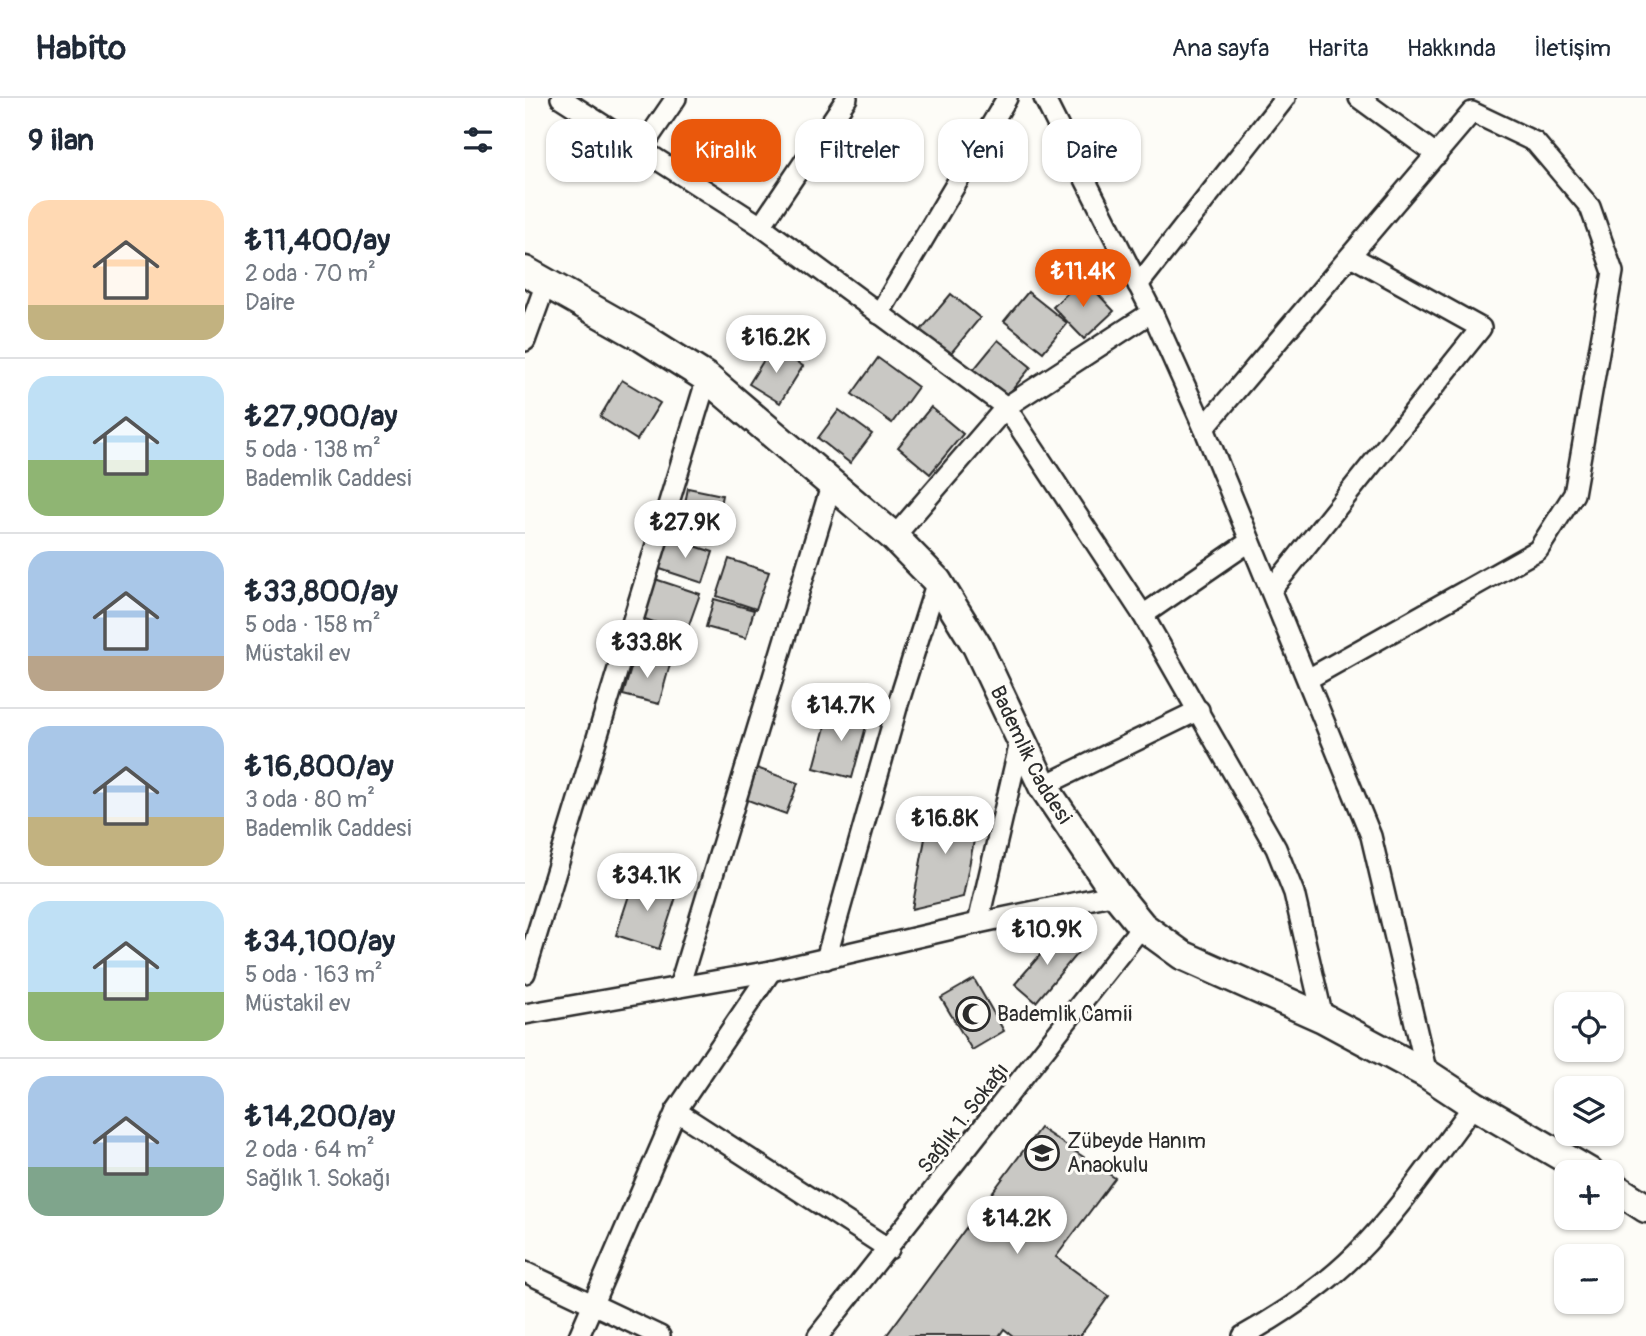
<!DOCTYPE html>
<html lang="tr">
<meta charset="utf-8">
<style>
body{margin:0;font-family:Pangolin,sans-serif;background:#f6f6f7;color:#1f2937;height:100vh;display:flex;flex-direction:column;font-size:26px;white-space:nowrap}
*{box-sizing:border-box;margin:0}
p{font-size:23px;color:#747a83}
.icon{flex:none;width:38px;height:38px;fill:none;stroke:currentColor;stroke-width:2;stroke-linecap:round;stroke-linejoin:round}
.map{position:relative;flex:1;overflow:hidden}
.drawer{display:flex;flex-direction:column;background:#fff;width:525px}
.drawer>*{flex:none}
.hud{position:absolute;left:21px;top:21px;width:665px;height:63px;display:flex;gap:14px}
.fabs{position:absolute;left:1029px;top:894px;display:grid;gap:14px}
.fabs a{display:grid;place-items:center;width:70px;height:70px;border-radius:14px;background:#fff;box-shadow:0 2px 5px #0004;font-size:35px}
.price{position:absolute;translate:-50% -60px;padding:0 16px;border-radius:24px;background:#fff;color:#222;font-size:23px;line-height:46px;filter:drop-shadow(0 2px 4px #0008)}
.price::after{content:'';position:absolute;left:50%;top:42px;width:21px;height:16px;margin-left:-10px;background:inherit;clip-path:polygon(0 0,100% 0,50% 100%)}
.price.active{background:#ea580c;color:#fff}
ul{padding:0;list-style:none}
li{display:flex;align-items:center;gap:21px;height:175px;padding:0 28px}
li+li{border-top:2px solid #e0e1e3}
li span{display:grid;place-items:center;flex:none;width:196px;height:140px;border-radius:21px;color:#555}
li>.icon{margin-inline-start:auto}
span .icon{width:84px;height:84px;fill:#fffc;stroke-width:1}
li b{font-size:30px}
h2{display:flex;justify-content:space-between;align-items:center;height:84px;padding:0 28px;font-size:30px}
.chip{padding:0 24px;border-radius:21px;background:#fff;box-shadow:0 2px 5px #0004;font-size:24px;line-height:63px}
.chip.active{background:#ea580c;color:#fff}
header{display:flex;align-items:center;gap:42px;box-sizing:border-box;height:98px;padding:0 35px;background:#fff;border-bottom:2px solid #e0e1e3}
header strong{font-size:33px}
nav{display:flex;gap:38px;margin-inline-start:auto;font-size:24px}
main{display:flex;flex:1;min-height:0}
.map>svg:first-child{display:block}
.building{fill:#c9c8c4;stroke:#2b2b2b;stroke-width:2}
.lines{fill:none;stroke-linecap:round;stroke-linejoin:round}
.street-casing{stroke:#2b2b2b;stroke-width:24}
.secondary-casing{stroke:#2b2b2b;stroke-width:33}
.street{stroke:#fdfcf7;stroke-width:19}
.secondary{stroke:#fdfcf7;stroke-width:28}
.labels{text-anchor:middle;stroke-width:6;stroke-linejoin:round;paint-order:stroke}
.street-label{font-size:21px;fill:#2b2b2b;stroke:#fdfcf7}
.poi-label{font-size:21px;fill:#2b2b2b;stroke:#fdfcf7;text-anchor:start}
</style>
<header>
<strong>Habito</strong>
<nav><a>Ana sayfa</a><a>Harita</a><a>Hakkında</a><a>İletişim</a></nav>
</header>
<main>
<section class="drawer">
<h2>9 ilan<svg class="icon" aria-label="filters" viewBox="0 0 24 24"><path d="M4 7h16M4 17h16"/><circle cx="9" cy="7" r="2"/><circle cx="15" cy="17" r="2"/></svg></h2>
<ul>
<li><span style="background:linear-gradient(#ffd9b3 75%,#c2b280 0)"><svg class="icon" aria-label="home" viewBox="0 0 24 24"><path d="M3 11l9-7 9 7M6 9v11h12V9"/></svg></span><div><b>₺11,400/ay</b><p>2 oda · 70 m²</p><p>Daire</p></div></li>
<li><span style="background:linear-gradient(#bfe0f5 60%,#8fb573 0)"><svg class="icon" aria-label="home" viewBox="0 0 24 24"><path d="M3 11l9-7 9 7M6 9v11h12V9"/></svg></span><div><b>₺27,900/ay</b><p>5 oda · 138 m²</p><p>Bademlik Caddesi</p></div></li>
<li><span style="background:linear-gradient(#a9c7e8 75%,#b9a48a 0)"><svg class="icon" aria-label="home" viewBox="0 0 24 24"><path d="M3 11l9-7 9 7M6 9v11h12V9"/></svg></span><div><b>₺33,800/ay</b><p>5 oda · 158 m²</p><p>Müstakil ev</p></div></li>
<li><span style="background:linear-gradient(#a9c7e8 65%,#c2b280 0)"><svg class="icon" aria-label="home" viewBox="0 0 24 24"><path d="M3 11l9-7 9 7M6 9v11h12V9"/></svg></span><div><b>₺16,800/ay</b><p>3 oda · 80 m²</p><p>Bademlik Caddesi</p></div></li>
<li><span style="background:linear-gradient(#bfe0f5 65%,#8fb573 0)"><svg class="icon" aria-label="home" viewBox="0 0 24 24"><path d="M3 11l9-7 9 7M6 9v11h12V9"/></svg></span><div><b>₺34,100/ay</b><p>5 oda · 163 m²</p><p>Müstakil ev</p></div></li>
<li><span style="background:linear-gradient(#a9c7e8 65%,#7fa58c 0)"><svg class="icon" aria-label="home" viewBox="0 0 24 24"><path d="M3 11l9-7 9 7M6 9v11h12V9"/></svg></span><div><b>₺14,200/ay</b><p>2 oda · 64 m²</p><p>Sağlık 1. Sokağı</p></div></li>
</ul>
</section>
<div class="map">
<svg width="1121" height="1238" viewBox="0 0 1121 1238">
<rect width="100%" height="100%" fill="#fdfcf7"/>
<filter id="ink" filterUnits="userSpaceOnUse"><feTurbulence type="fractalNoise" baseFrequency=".0143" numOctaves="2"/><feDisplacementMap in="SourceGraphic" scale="14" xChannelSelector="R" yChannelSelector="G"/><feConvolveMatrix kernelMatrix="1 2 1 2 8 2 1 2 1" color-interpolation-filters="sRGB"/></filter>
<g filter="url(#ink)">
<!-- building -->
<g class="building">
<path d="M558 180 589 213 559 241 528 209Z"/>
<path d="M503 194 542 225 518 254 479 223Z"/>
<path d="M426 196 455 220 425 256V258L395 233Z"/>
<path d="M473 242 506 269 478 303 445 276Z"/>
<path d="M247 249 278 268 255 305 224 286Z"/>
<path d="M353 260 393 289 367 325 327 296Z"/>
<path d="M97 282 135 305 112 342 75 319Z"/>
<path d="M406 309 438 336 405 376 373 349Z"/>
<path d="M314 312 347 336 325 365 293 340Z"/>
<path d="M163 390 197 397 187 447 153 441Z"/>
<path d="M142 439 188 454 178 485 132 470Z"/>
<path d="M204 461 244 474 231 511 192 498Z"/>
<path d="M130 481 175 496 161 535 117 520Z"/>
<path d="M189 501 229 512 221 540 181 529Z"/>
<path d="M110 557 145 566 134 606 98 597Z"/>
<path d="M305 610 343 621 327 680 289 670Z"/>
<path d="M229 669 273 685 261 716 217 700Z"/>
<path d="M420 706 438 710 437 714 454 717 438 799 387 811 406 708 419 711Z"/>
<path d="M110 779 153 793 134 851 91 837Z"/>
<path d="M534 835 555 852 511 904 490 886Z"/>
<path d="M449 881 479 933 447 952 416 900Z"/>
<path d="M515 1030 590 1080 531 1159 584 1198 555 1238H488L479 1231 474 1238H361Z"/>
</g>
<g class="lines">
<!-- street casing -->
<g class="street-casing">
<g id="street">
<path d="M36 0 236 128 481 309 618 517 751 750 769 795 798 920"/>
<path d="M519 0 627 214 679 330 846 738 902 976"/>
<path d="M834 0 912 57"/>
<path d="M116 51 151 0"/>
<path d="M236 128 322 0"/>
<path d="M613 187 760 0"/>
<path d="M354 216 482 0"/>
<path d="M0 243 21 185"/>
<path d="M679 330 947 14 1010 44 1065 109 1088 174 1049 396 1013 452 783 581"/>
<path d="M369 439 481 309 627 214"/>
<path d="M746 492 956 230 826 158"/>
<path d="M618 517 724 444"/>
<path d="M518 688 674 612"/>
<path d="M453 825 496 640"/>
<path d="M301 861 373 606 412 483"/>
<path d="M0 875 182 280"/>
<path d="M154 889 307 385"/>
<path d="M0 916 246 873 453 825 591 796"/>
<path d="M151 1013 364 1151"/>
<path d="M0 1174 135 1238"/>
<path d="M54 1238 151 1013 246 873"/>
<path d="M293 1238 617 828"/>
<path d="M718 1238C759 1215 798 1189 831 1156 875 1112 911 1057 949 1007"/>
</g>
</g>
<!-- secondary casing -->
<g class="secondary-casing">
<g id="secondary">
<path id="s1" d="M0 173 117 239 182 280 369 439 412 483 452 548 518 688 591 796 617 828 657 857 798 920 902 976 949 1007 1064 1074"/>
<path d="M1087 1088 1121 1110"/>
</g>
</g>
<!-- street -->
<use href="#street" class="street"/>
<!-- secondary -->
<use href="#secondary" class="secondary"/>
</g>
</g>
<!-- icons -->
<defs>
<g id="mosque-ring" transform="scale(1.75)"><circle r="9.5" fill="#fdfcf7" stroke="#2b2b2b" stroke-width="1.5"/><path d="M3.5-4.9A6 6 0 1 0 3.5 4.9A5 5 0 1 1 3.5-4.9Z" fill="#2b2b2b"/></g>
<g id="school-ring" transform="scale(1.75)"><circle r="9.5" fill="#fdfcf7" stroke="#2b2b2b" stroke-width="1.5"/><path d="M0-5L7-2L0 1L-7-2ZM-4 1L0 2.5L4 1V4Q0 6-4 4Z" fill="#2b2b2b"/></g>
</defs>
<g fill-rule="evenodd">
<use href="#mosque-ring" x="448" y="916"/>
<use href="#school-ring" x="517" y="1055"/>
</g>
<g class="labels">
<!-- street labels -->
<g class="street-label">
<text dy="7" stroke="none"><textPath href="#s1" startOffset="716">Bademlik Caddesi</textPath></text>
<text transform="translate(438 1020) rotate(-52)" y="7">Sağlık 1. Sokağı</text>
</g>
<!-- poi labels -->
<g class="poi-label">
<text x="472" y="923">Bademlik Camii</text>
<text x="542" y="1050">Zübeyde Hanım<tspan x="542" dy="24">Anaokulu</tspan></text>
</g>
</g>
</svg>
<div class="fabs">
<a><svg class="icon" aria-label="locate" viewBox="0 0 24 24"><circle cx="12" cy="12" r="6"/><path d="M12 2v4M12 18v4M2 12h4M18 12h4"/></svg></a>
<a><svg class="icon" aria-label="layers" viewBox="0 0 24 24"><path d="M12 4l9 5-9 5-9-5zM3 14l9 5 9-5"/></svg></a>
<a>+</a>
<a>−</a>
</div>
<b class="price active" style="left:558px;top:211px">₺11.4K</b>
<b class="price" style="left:251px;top:277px">₺16.2K</b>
<b class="price" style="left:160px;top:462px">₺27.9K</b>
<b class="price" style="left:122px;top:582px">₺33.8K</b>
<b class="price" style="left:316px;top:645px">₺14.7K</b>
<b class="price" style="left:420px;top:758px">₺16.8K</b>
<b class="price" style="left:122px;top:815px">₺34.1K</b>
<b class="price" style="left:522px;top:869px">₺10.9K</b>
<b class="price" style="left:492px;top:1158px">₺14.2K</b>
<div class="hud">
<a class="chip">Satılık</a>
<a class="chip active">Kiralık</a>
<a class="chip">Filtreler</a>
<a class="chip">Yeni</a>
<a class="chip">Daire</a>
</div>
</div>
</main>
